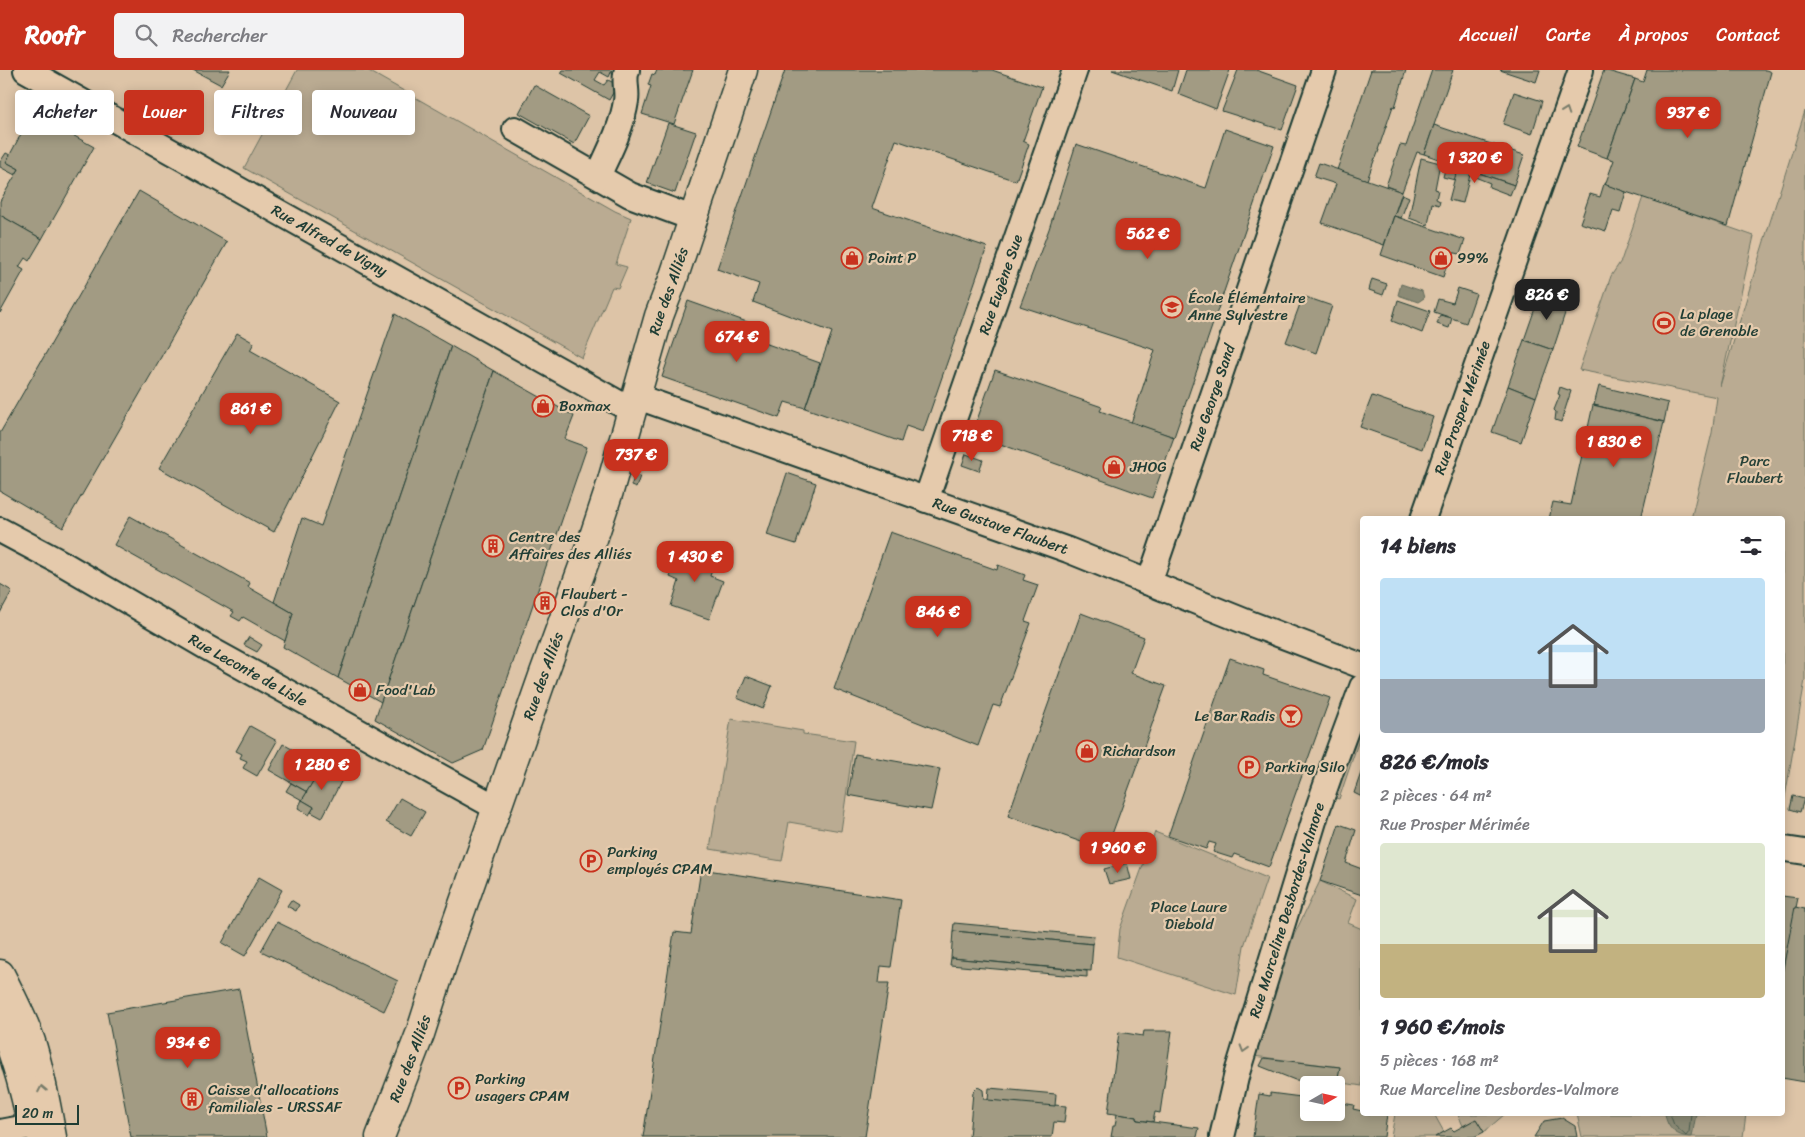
<!DOCTYPE html>
<html lang="fr">
<meta charset="utf-8">
<style>
body{margin:0;font-family:Sriracha,sans-serif;background:#f2f2f3;color:#2b2b33;height:100vh;display:flex;flex-direction:column;font-size:19px;white-space:nowrap}
*{box-sizing:border-box;margin:0}
p{font-size:16px;color:#7c7c81}
.icon{flex:none;width:28px;height:28px;fill:none;stroke:currentColor;stroke-width:2;stroke-linecap:round;stroke-linejoin:round}
.map{position:relative;flex:1;overflow:hidden}
.panel{position:absolute;left:1360px;top:446px;width:425px;height:600px;display:flex;flex-direction:column;background:#fff;border-radius:5px;box-shadow:0 2px 12px #0003}
.panel>*{flex:none}
.guide{position:absolute;left:15px;top:20px;width:475px;height:45px;display:flex;gap:10px}
.needle{width:32px;rotate:81deg}
.tools{position:absolute;left:1300px;top:1006px;display:grid;gap:10px}
.tools a{display:grid;place-items:center;width:45px;height:45px;border-radius:5px;background:#fff;box-shadow:0 2px 12px #0003;font-size:25px}
.scale{position:absolute;left:15px;bottom:12px;width:64px;box-sizing:border-box;padding-left:5px;border:2px solid #1f3d34;border-top:0;font-size:14px;line-height:18px;white-space:nowrap;color:#1f3d34;-webkit-text-stroke:4px #e5caac;paint-order:stroke}
.price{position:absolute;translate:-50% -42px;padding:0 11px;border-radius:10px;background:#c8321e;color:#fff;font-size:16px;line-height:32px;filter:drop-shadow(0 1px 2px #0008)}
.price::after{content:'';position:absolute;left:50%;top:30px;width:15px;height:11px;margin-left:-8px;background:inherit;clip-path:polygon(0 0,100% 0,50% 100%)}
.price.active{background:#222;color:#fff}
ul{padding:0;list-style:none}
li{display:grid;align-content:center;gap:10px;height:265px;padding:0 20px}
li span{display:grid;place-items:center;height:155px;border-radius:5px;color:#555}
li>.icon{margin-inline-start:auto}
span .icon{width:90px;height:90px;fill:#fffc;stroke-width:1}
li b{font-size:21px}
h2{display:flex;justify-content:space-between;align-items:center;height:60px;padding:0 20px;font-size:21px}
.pill{padding:0 18px;border-radius:5px;background:#fff;box-shadow:0 2px 12px #0003;font-size:18px;line-height:45px}
.pill.active{background:#c8321e;color:#fff}
header{display:flex;align-items:center;gap:30px;box-sizing:border-box;height:70px;padding:0 25px;background:#c8321e;color:#fff}
header strong{font-size:24px}
nav{display:flex;gap:28px;margin-inline-start:auto;font-size:18px}
.search{width:350px;height:45px;background:#f2f2f3;display:flex;align-items:center;gap:12px;box-sizing:border-box;padding:0 18px;border-radius:5px;color:#7c7c81;font-size:19px}
.map>svg:first-child{display:block}
.green{fill:#baab92;stroke:#6c7463}
.water{fill:#8b8a75;stroke:#606b5b}
.lines{fill:none;stroke-linecap:round;stroke-linejoin:round}
.shore{stroke:#4a5c4e;stroke-width:1}
.building{fill:#a29b83;stroke:#1f3d34}
.minor-casing{stroke:#1f3d34;stroke-width:28}
.major-casing{stroke:#1f3d34;stroke-width:31}
.minor{stroke:#e5caac;stroke-width:24}
.major{stroke:#e5caac;stroke-width:28}
.oneway{stroke:#787c6a}
.labels{text-anchor:middle;stroke-width:4.5;stroke-linejoin:round;paint-order:stroke}
.street-label{font-size:15px;fill:#1f3d34;stroke:#e5caac}
.poi-label{font-size:15px;fill:#1f3d34;stroke:#e5caac;text-anchor:start}
.park-label{font-size:15px;fill:#274239;stroke:#e5caac}
</style>
<header>
<strong>Roofr</strong>
<div class="search"><svg class="icon" aria-label="search" viewBox="0 0 24 24"><circle cx="10" cy="10" r="6"/><path d="M15 15l6 6"/></svg>Rechercher</div>
<nav><a>Accueil</a><a>Carte</a><a>À propos</a><a>Contact</a></nav>
</header>
<div class="map">
<svg width="1805" height="1067" viewBox="0 0 1805 1067">
<rect width="100%" height="100%" fill="#ddc4a7"/>
<filter id="ink" filterUnits="userSpaceOnUse"><feTurbulence type="fractalNoise" baseFrequency=".02" numOctaves="2"/><feDisplacementMap in="SourceGraphic" scale="10" xChannelSelector="R" yChannelSelector="G"/><feConvolveMatrix kernelMatrix="1 2 1 2 8 2 1 2 1" color-interpolation-filters="sRGB"/></filter>
<g filter="url(#ink)">
<!-- green -->
<g class="green">
<path d="M297 0H367L615 141 631 148 616 194 627 197 618 218 612 217 582 288 244 98Z"/>
<path d="M1805 41V610L1783 739 1782 449H1691L1712 363 1717 327 1579 300 1611 206 1621 191 1643 127 1754 166 1720 316 1765 168Z"/>
<path d="M731 649 803 661V664L854 671 841 761 789 752 782 791 710 779Z"/>
<path d="M1362 649V661L1339 729 1332 727Z"/>
<path d="M1155 762 1267 808 1244 876 1236 925 1117 887 1120 859Z"/>
<path d="M1320 811 1357 829 1348 853 1362 859V1016L1337 1012 1340 997 1253 986 1283 888Z"/>
<path d="M1395 1044H1434L1444 1062 1435 1067H1391Z"/>
<path d="M1458 1044H1505L1484 1062 1476 1049 1463 1056Z"/>
<path d="M1577 1044H1746L1743 1067H1582Z"/>
</g>
<!-- water -->
<g class="water">
<path d="M1401 214 1422 221 1424 228 1418 232 1398 225Z"/>
<path d="M1665 1044H1696L1692 1067C1677 1067 1667 1059 1665 1044Z"/>
</g>
<g class="lines">
<!-- shore -->
<path class="shore" d="M1670 1044 1674 1055 1686 1066 1689 1062 1691 1044"/>
</g>
<!-- building -->
<g class="building">
<path d="M193 0H230L221 15Z"/>
<path d="M563 0H612L609 7 600 2 595 10 604 15 608 10 616 14 613 20 614 21 609 30 561 3Z"/>
<path d="M657 0H693L674 54 642 44 651 16 648 15 652 4 655 5Z"/>
<path d="M785 0H992L1042 17 1023 71 1029 74 1016 111 896 70 872 138 987 177 923 362 906 356 901 372 805 338 832 262 753 232 759 214 717 199Z"/>
<path d="M1112 0H1178L1172 21Z"/>
<path d="M1186 0H1230L1216 39 1178 24Z"/>
<path d="M1238 0H1256L1298 15 1282 60 1222 41Z"/>
<path d="M1371 0H1406L1395 37 1393 36 1378 80H1379L1376 88H1375L1367 110 1337 100Z"/>
<path d="M1432 0H1453L1424 84 1417 82 1402 122 1386 116 1400 75 1406 76Z"/>
<path d="M1500 0H1540L1536 12Z"/>
<path d="M1604 0 1635 9 1607 88 1577 77Z"/>
<path d="M1647 0H1766L1771 2 1728 156 1605 115 1614 90 1607 88 1635 9 1643 12Z"/>
<path d="M534 15 589 46 574 74 519 43Z"/>
<path d="M1514 22 1542 31 1532 64 1503 54Z"/>
<path d="M33 42 44 49 40 56 29 49Z"/>
<path d="M29 49 40 56 44 49 94 77 42 169 0 145V131L19 99 6 92Z"/>
<path d="M668 53 696 62 675 123 647 113Z"/>
<path d="M1434 55 1524 85 1514 115 1424 84Z"/>
<path d="M1225 59 1274 76 1174 367 1131 353 1155 280 1020 236 1049 159 1076 74 1206 118Z"/>
<path d="M6 83 10 85 6 92 19 99 15 105 0 97V92Z"/>
<path d="M1421 88 1440 93 1435 119 1438 120 1436 129 1440 131 1439 135 1432 133 1428 155 1409 148Z"/>
<path d="M1447 92 1458 96 1455 110 1443 107Z"/>
<path d="M1319 93 1402 122 1384 175 1322 153 1336 114 1314 107Z"/>
<path d="M1458 96 1514 115 1510 125 1489 117 1490 113 1470 105 1463 133 1449 130Z"/>
<path d="M1604 114 1626 122 1620 142 1613 140 1606 161 1580 153 1590 124 1600 127Z"/>
<path d="M139 121 227 172 63 458 0 421V363Z"/>
<path d="M1402 124 1409 127 1401 148 1394 146Z"/>
<path d="M0 145 42 169 29 191 25 188 19 197 24 200 0 243Z"/>
<path d="M1394 146 1465 170 1460 184 1451 182 1443 207 1381 185Z"/>
<path d="M1372 209 1387 214 1383 225 1369 220Z"/>
<path d="M1458 218 1476 224 1466 253 1434 242 1438 229 1453 233Z"/>
<path d="M1541 221 1569 231 1553 280 1524 270Z"/>
<path d="M1303 226 1332 236 1316 283 1286 272Z"/>
<path d="M1398 230 1430 241 1422 263 1392 251Z"/>
<path d="M688 231 764 258 759 271 820 293 805 338 785 332 779 348 662 307Z"/>
<path d="M395 244 451 276 338 608 283 577 293 543 274 532 302 448 321 456Z"/>
<path d="M1440 245 1452 248 1449 258 1437 254Z"/>
<path d="M237 263 254 273 250 280 340 331 274 462 159 398Z"/>
<path d="M1524 270 1553 280 1536 327 1508 316Z"/>
<path d="M451 276 494 301 381 632 338 608Z"/>
<path d="M995 300 1102 337 1100 341 1174 367 1152 428 972 364Z"/>
<path d="M494 301 574 346 565 369 587 377 483 680 453 693 375 649Z"/>
<path d="M1508 316 1536 327 1521 372 1492 362Z"/>
<path d="M1599 316 1668 333 1664 352 1594 335Z"/>
<path d="M1560 317 1571 321 1561 352 1555 350 1556 342 1554 340 1560 325 1558 324Z"/>
<path d="M1372 326 1433 347 1422 379 1360 357Z"/>
<path d="M1593 335 1664 352 1641 449H1549L1553 432 1571 435Z"/>
<path d="M966 384 983 390 979 401 962 395Z"/>
<path d="M787 403 816 413 796 474 767 465Z"/>
<path d="M635 405 640 406 636 418 631 416Z"/>
<path d="M130 446 250 513 248 517 293 543 285 571 243 547 240 551 231 546 234 542 114 475Z"/>
<path d="M890 462 997 500 998 495 1025 505 1023 510 1038 515 1025 551 1031 553 1000 637 993 635 978 676 834 619Z"/>
<path d="M681 476 716 488 710 506 723 511 709 549 671 536 679 511 670 507Z"/>
<path d="M0 514 12 521 0 543Z"/>
<path d="M544 526 550 528 546 540 540 538Z"/>
<path d="M1081 543 1144 567 1131 603 1166 616 1111 767 1087 774 1008 746Z"/>
<path d="M249 567 262 575 257 582 244 575Z"/>
<path d="M1230 588 1264 600 1263 605 1330 628 1269 797 1234 784 1232 788 1213 782 1216 774 1209 772 1206 779 1168 766Z"/>
<path d="M746 606 772 616 763 639 737 628Z"/>
<path d="M250 656 277 671 257 706 243 698 247 691 240 688 242 684 236 681Z"/>
<path d="M283 674 322 696 307 722 269 700Z"/>
<path d="M855 684 940 699 931 740 848 725Z"/>
<path d="M322 696 343 708 322 748 311 742 314 737 302 730Z"/>
<path d="M1362 700V727L1354 723Z"/>
<path d="M291 713 307 722 302 730 286 721Z"/>
<path d="M1793 726 1804 729 1800 742 1790 739Z"/>
<path d="M400 728 425 742 411 766 386 752Z"/>
<path d="M302 730 314 737 309 745 298 738Z"/>
<path d="M1339 754 1356 760 1346 793 1362 799V825L1320 811Z"/>
<path d="M1127 793 1131 809 1109 814 1104 799Z"/>
<path d="M701 799 901 830 891 897 881 896 879 913H889L865 1067H643L674 862 691 864Z"/>
<path d="M259 807 282 820 245 886 222 873Z"/>
<path d="M1782 826 1798 828 1782 904Z"/>
<path d="M291 830 299 835 296 841 287 836Z"/>
<path d="M1795 837 1805 839V1012L1782 1008V904Z"/>
<path d="M277 852 398 911 384 941 261 881Z"/>
<path d="M954 853 1094 866 1093 874 953 861Z"/>
<path d="M953 861 1093 874 1091 901 951 888Z"/>
<path d="M951 888 1087 901V907L950 895Z"/>
<path d="M239 919 267 1067H131L107 942Z"/>
<path d="M1144 961H1172L1160 1043 1155 1042 1153 1052 1137 1050V1047L1108 1043 1119 962 1143 966Z"/>
<path d="M1264 988 1340 997 1337 1012 1295 1010 1260 996Z"/>
<path d="M978 1017 983 1020 984 1029 1066 1036 1064 1053 1054 1052 1052 1067H969L973 1022Z"/>
<path d="M989 1018 1056 1024 1055 1036 988 1030Z"/>
<path d="M1270 1023 1309 1028V1042H1336V1032L1354 1035 1353 1039 1362 1041V1044H1387L1384 1067H1253L1259 1024 1270 1026Z"/>
<path d="M1117 1044 1137 1047V1050L1199 1058 1197 1067H1111L1113 1056H1115Z"/>
<path d="M1562 1048 1575 1056 1577 1067H1534L1544 1051Z"/>
<path d="M1476 1049 1484 1062 1474 1067H1435L1451 1058 1454 1061Z"/>
</g>
<g class="lines">
<!-- minor casing -->
<g class="minor-casing">
<g id="minor">
<path id="s1" d="M26 0 631 340"/>
<path d="M515 59 630 125 692 148"/>
<path d="M598 106C609 82 622 58 626 31 628 21 623 10 627 0"/>
<path id="s2" d="M635 326 1068 480 1249 553 1362 596"/>
<path id="s3" d="M926 430 1075 0"/>
<path id="s4" d="M1423 449 1581 0"/>
<path id="s5" d="M0 460 60 492 206 577 497 738"/>
<path id="s6" d="M1149 513 1324 0"/>
<path d="M1785 779 1805 782"/>
<path d="M0 1062 32 1056 42 1067"/>
<path id="s7" d="M1222 1067 1237 1003 1318 738 1332 698 1362 617"/>
</g>
</g>
<!-- major casing -->
<g class="major-casing">
<g id="major">
<path d="M0 904C11 926 23 948 31 972 41 1003 46 1035 52 1067"/>
<path d="M0 951C15 983 24 1018 31 1052"/>
<path id="s8" d="M380 1067 420 964 445 886 544 603 593 469 609 421 659 246 672 212 743 0"/>
</g>
</g>
<!-- minor -->
<use href="#minor" class="minor"/>
<!-- major -->
<use href="#major" class="major"/>
</g>
<!-- one-way arrows -->
<defs><path id="oneway-chevron" d="M-2-3.5L2.5 0L-2 3.5" fill="none" stroke-width="1.6" stroke-linecap="round" stroke-linejoin="round" transform="scale(1.25)"/></defs>
<g class="oneway">
<use href="#oneway-chevron" transform="translate(1566 41) rotate(-71)"/>
<use href="#oneway-chevron" transform="translate(1244 979) rotate(107)"/>
<use href="#oneway-chevron" transform="translate(42 1019) rotate(-101)"/>
</g>
</g>
<!-- icons -->
<defs>
<g id="shop-ring" transform="scale(1.125)"><circle r="9.5" fill="#e5caac" stroke="#c8321e" stroke-width="1.5"/><path d="M-5-2.5h2.3a2.7 3.5 0 0 1 5.4 0H5L5.5 6h-11ZM-1.5-2.5h3a1.5 2.3 0 0 0-3 0Z" fill="#c8321e"/></g>
<g id="school-ring" transform="scale(1.125)"><circle r="9.5" fill="#e5caac" stroke="#c8321e" stroke-width="1.5"/><path d="M0-5L7-2L0 1L-7-2ZM-4 1L0 2.5L4 1V4Q0 6-4 4Z" fill="#c8321e"/></g>
<g id="stadium-ring" transform="scale(1.125)"><circle r="9.5" fill="#e5caac" stroke="#c8321e" stroke-width="1.5"/><path d="M0-5a6.5 5 0 1 0 0 10a6.5 5 0 1 0 0-10ZM-3.5-1.8h7v3.6h-7Z" fill="#c8321e"/></g>
<g id="building-ring" transform="scale(1.125)"><circle r="9.5" fill="#e5caac" stroke="#c8321e" stroke-width="1.5"/><path d="M-4-6H4V6H1V3H-1V6H-4ZM-2.5-4.3h1.7v1.8h-1.7ZM.8-4.3h1.7v1.8H.8ZM-2.5-1h1.7V.8h-1.7ZM.8-1h1.7V.8H.8Z" fill="#c8321e"/></g>
<g id="bar-ring" transform="scale(1.125)"><circle r="9.5" fill="#e5caac" stroke="#c8321e" stroke-width="1.5"/><path d="M-6-5H6L.8 .8V4.5H3.5V6h-7V4.5H-.8V.8Z" fill="#c8321e"/></g>
<g id="parking-ring" transform="scale(1.125)"><circle r="9.5" fill="#e5caac" stroke="#c8321e" stroke-width="1.5"/><path d="M-3.5-5.5H1a3.5 3.5 0 0 1 0 7H-1V5.5H-3.5ZM-1-3.4V-.6H.8a1.4 1.4 0 0 0 0-2.8Z" fill="#c8321e"/></g>
</defs>
<g fill-rule="evenodd">
<use href="#shop-ring" x="852" y="188"/>
<use href="#shop-ring" x="1441" y="188"/>
<use href="#school-ring" x="1172" y="237"/>
<use href="#stadium-ring" x="1664" y="253"/>
<use href="#shop-ring" x="543" y="336"/>
<use href="#shop-ring" x="1114" y="397"/>
<use href="#building-ring" x="493" y="476"/>
<use href="#building-ring" x="545" y="533"/>
<use href="#shop-ring" x="360" y="620"/>
<use href="#bar-ring" x="1291" y="646"/>
<use href="#shop-ring" x="1087" y="681"/>
<use href="#parking-ring" x="1249" y="697"/>
<use href="#parking-ring" x="591" y="791"/>
<use href="#parking-ring" x="459" y="1018"/>
<use href="#building-ring" x="192" y="1029"/>
</g>
<g class="labels">
<!-- street labels -->
<g class="street-label">
<text dy="5" stroke="none"><textPath href="#s1" startOffset="348">Rue Alfred de Vigny</textPath></text>
<text dy="5" stroke="none"><textPath href="#s3" startOffset="228">Rue Eugène Sue</textPath></text>
<text dy="5" stroke="none"><textPath href="#s8" startOffset="894">Rue des Alliés</textPath></text>
<text dy="5" stroke="none"><textPath href="#s6" startOffset="196">Rue George Sand</textPath></text>
<text dy="5" stroke="none"><textPath href="#s4" startOffset="118">Rue Prosper Mérimée</textPath></text>
<text dy="5" stroke="none"><textPath href="#s2" startOffset="388">Rue Gustave Flaubert</textPath></text>
<text dy="5" stroke="none"><textPath href="#s5" startOffset="285">Rue Leconte de Lisle</textPath></text>
<text dy="5" stroke="none"><textPath href="#s8" startOffset="489">Rue des Alliés</textPath></text>
<text dy="5" stroke="none"><textPath href="#s7" startOffset="236">Rue Marceline Desbordes-Valmore</textPath></text>
<text dy="5" stroke="none"><textPath href="#s8" startOffset="84">Rue des Alliés</textPath></text>
</g>
<!-- poi labels -->
<g class="poi-label">
<text x="868" y="193">Point P</text>
<text x="1457" y="193">99%</text>
<text x="1188" y="233">École Élémentaire<tspan x="1188" dy="17">Anne Sylvestre</tspan></text>
<text x="1680" y="249">La plage<tspan x="1680" dy="17">de Grenoble</tspan></text>
<text x="559" y="341">Boxmax</text>
<text x="1130" y="402">JHOG</text>
<text x="509" y="472">Centre des<tspan x="509" dy="17">Affaires des Alliés</tspan></text>
<text x="561" y="529">Flaubert -<tspan x="561" dy="17">Clos d'Or</tspan></text>
<text x="376" y="625">Food'Lab</text>
<text x="1275" y="651" text-anchor="end">Le Bar Radis</text>
<text x="1103" y="686">Richardson</text>
<text x="1265" y="702">Parking Silo</text>
<text x="607" y="787">Parking<tspan x="607" dy="17">employés CPAM</tspan></text>
<text x="475" y="1014">Parking<tspan x="475" dy="17">usagers CPAM</tspan></text>
<text x="208" y="1025">Caisse d'allocations<tspan x="208" dy="17">familiales - URSSAF</tspan></text>
</g>
<!-- park labels -->
<g class="park-label">
<text x="1755" y="396">Parc<tspan x="1755" dy="17">Flaubert</tspan></text>
<text x="1189" y="842">Place Laure<tspan x="1189" dy="17">Diebold</tspan></text>
</g>
</g>
</svg>
<div class="tools">
<a><svg class="needle" viewBox="-14 -14 28 28"><path d="M0-13l5 13h-10z" fill="#e53935"/><path d="M0 13l5-13h-10z" fill="#7c7c81"/></svg></a>
</div>
<div class="scale">20 m</div>
<b class="price" style="left:1688px;top:69px">937 €</b>
<b class="price" style="left:1475px;top:114px">1 320 €</b>
<b class="price" style="left:1148px;top:190px">562 €</b>
<b class="price active" style="left:1547px;top:251px">826 €</b>
<b class="price" style="left:737px;top:293px">674 €</b>
<b class="price" style="left:251px;top:365px">861 €</b>
<b class="price" style="left:972px;top:392px">718 €</b>
<b class="price" style="left:1614px;top:398px">1 830 €</b>
<b class="price" style="left:636px;top:411px">737 €</b>
<b class="price" style="left:695px;top:513px">1 430 €</b>
<b class="price" style="left:938px;top:568px">846 €</b>
<b class="price" style="left:322px;top:721px">1 280 €</b>
<b class="price" style="left:1118px;top:804px">1 960 €</b>
<b class="price" style="left:188px;top:999px">934 €</b>
<div class="guide">
<a class="pill">Acheter</a>
<a class="pill active">Louer</a>
<a class="pill">Filtres</a>
<a class="pill">Nouveau</a>
</div>
<section class="panel">
<h2>14 biens<svg class="icon" aria-label="filters" viewBox="0 0 24 24"><path d="M4 7h16M4 17h16"/><circle cx="9" cy="7" r="2"/><circle cx="15" cy="17" r="2"/></svg></h2>
<ul>
<li><span style="background:linear-gradient(#bfe0f5 65%,#9aa5b1 0)"><svg class="icon" aria-label="home" viewBox="0 0 24 24"><path d="M3 11l9-7 9 7M6 9v11h12V9"/></svg></span><div><b>826 €/mois</b><p>2 pièces · 64 m²</p><p>Rue Prosper Mérimée</p></div></li>
<li><span style="background:linear-gradient(#dfe7d0 65%,#c2b280 0)"><svg class="icon" aria-label="home" viewBox="0 0 24 24"><path d="M3 11l9-7 9 7M6 9v11h12V9"/></svg></span><div><b>1 960 €/mois</b><p>5 pièces · 168 m²</p><p>Rue Marceline Desbordes-Valmore</p></div></li>
</ul>
</section>
</div>
